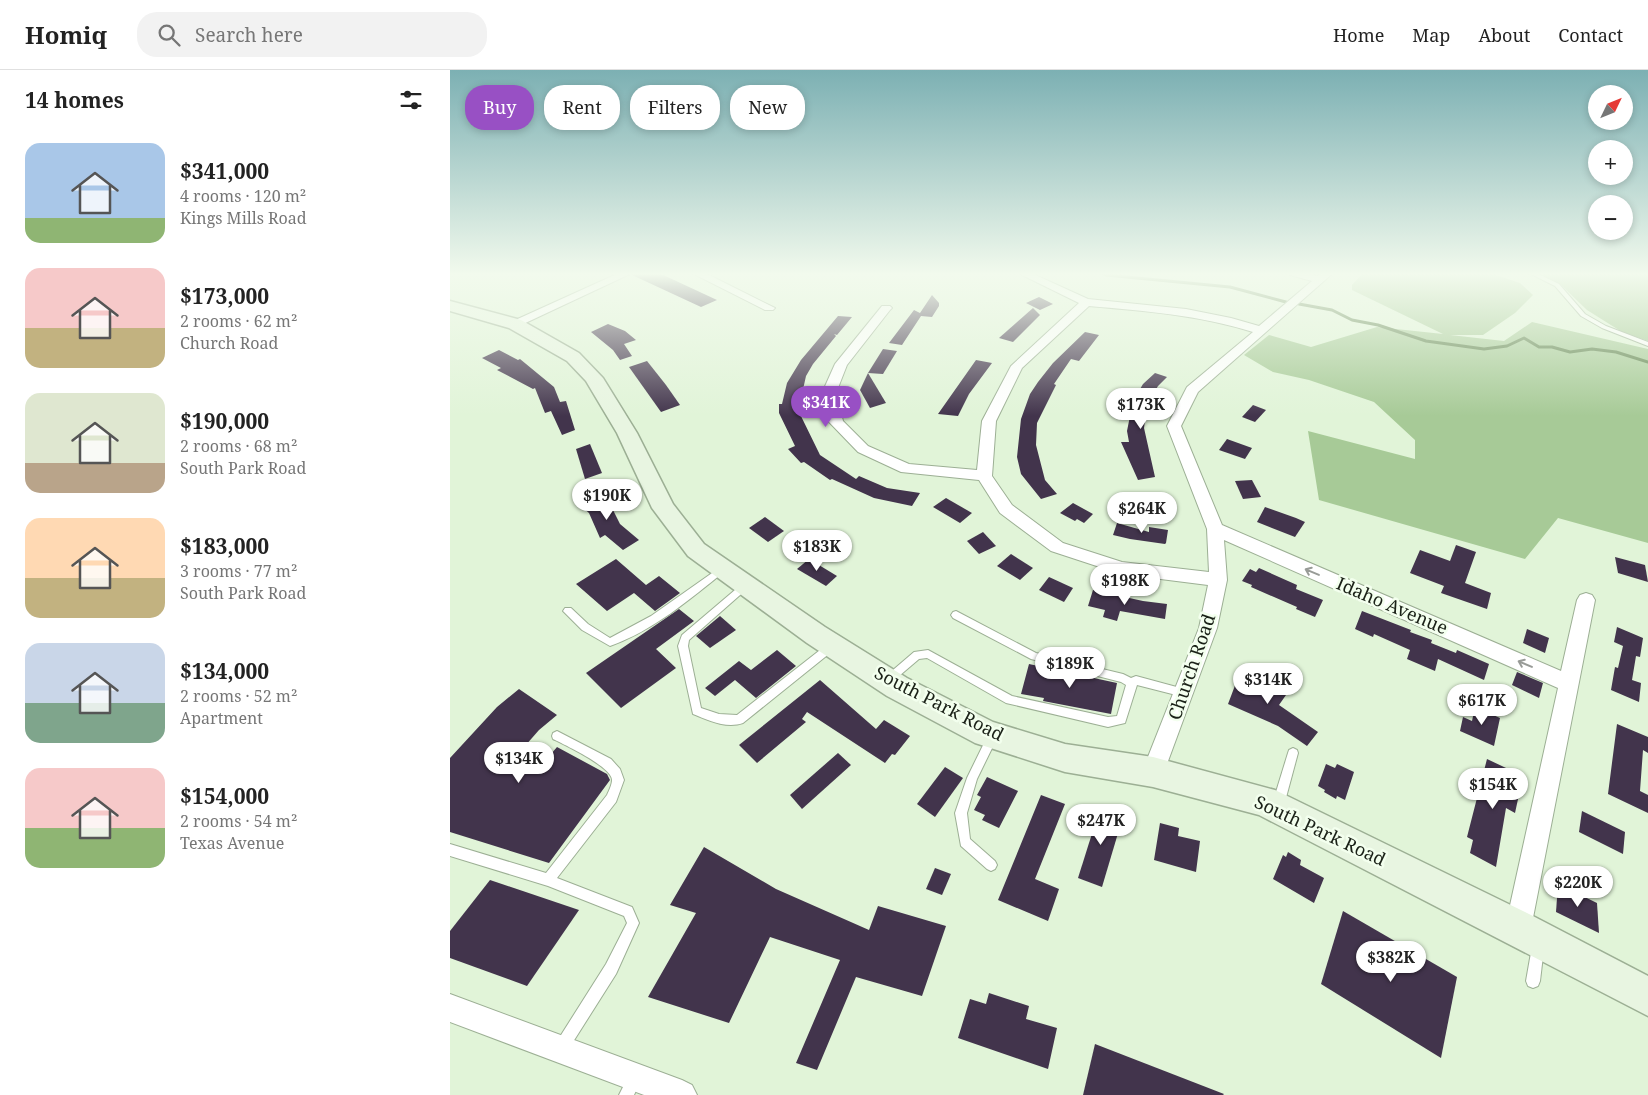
<!DOCTYPE html>
<meta charset="utf-8">
<style>
body{margin:0;font-family:"Noto Serif",serif;background:#f2f2f2;color:#222;height:100vh;display:flex;flex-direction:column;font-size:19px;white-space:nowrap}
*{box-sizing:border-box;margin:0}
p{font-size:16px;color:#767676}
.icon{flex:none;width:28px;height:28px;fill:none;stroke:currentColor;stroke-width:2;stroke-linecap:round;stroke-linejoin:round}
.map{position:relative;flex:1;overflow:hidden}
.side{display:flex;flex-direction:column;background:#fff;width:450px}
.side>*{flex:none}
.guide{position:absolute;left:15px;top:15px;width:475px;height:45px;display:flex;gap:10px}
.needle{width:32px;rotate:47deg}
.fabs{position:absolute;left:1138px;top:15px;display:grid;gap:10px}
.fabs a{display:grid;place-items:center;width:45px;height:45px;border-radius:50%;background:#fff;box-shadow:0 2px 8px #0003;font-size:25px}
.price{position:absolute;translate:-50% -42px;padding:0 11px;border-radius:18px;background:#fff;color:#222;font-size:16px;line-height:32px;filter:drop-shadow(0 1px 2px #0008)}
.price::after{content:'';position:absolute;left:50%;top:30px;width:15px;height:11px;margin-left:-8px;background:inherit;clip-path:polygon(0 0,100% 0,50% 100%)}
.price.current{background:#9850c4;color:#fff}
ul{padding:0;list-style:none}
li{display:flex;align-items:center;gap:15px;height:125px;padding:0 25px}
li span{display:grid;place-items:center;flex:none;width:140px;height:100px;border-radius:15px;color:#555}
li>.icon{margin-inline-start:auto}
span .icon{width:60px;height:60px;fill:#fffc;stroke-width:1}
li b{font-size:21px}
h2{display:flex;justify-content:space-between;align-items:center;height:60px;padding:0 25px;font-size:21px}
.tag{padding:0 18px;border-radius:20px;background:#fff;box-shadow:0 2px 8px #0003;font-size:18px;line-height:45px}
.tag.current{background:#9850c4;color:#fff}
header{display:flex;align-items:center;gap:30px;box-sizing:border-box;height:70px;padding:0 25px;background:#fff;border-bottom:1px solid #e0e0e0}
header strong{font-size:24px}
nav{display:flex;gap:28px;margin-inline-start:auto;font-size:18px}
.search{width:350px;height:45px;background:#f2f2f2;display:flex;align-items:center;gap:12px;box-sizing:border-box;padding:0 18px;border-radius:20px;color:#767676;font-size:19px}
main{display:flex;flex:1;min-height:0}
.map>svg:first-child{display:block}
.green{fill:#a7ca97}
.lines{fill:none;stroke-linecap:round;stroke-linejoin:round}
.stream{stroke:#5e814c;stroke-width:3}
.building{fill:#42344c}
.lane-casing{stroke:#9caf94;stroke-width:2}
.street-casing{stroke:#9caf94;stroke-width:2}
.secondary-casing{stroke:#9caf94;stroke-width:3}
.lane{fill:#fff;fill-rule:evenodd}
.street{fill:#fff;fill-rule:evenodd}
.secondary{fill:#e8f5e1;fill-rule:evenodd}
.oneway{stroke:#989b97}
.labels{text-anchor:middle;stroke-width:5;stroke-linejoin:round;paint-order:stroke}
.street-label{font-size:18px;fill:#1a2117;stroke:#f3ffee}
</style>
<header>
<strong>Homiq</strong>
<div class="search"><svg class="icon" aria-label="search" viewBox="0 0 24 24"><circle cx="10" cy="10" r="6"/><path d="M15 15l6 6"/></svg>Search here</div>
<nav><a>Home</a><a>Map</a><a>About</a><a>Contact</a></nav>
</header>
<main>
<section class="side">
<h2>14 homes<svg class="icon" aria-label="filters" viewBox="0 0 24 24"><path d="M4 7h16M4 17h16"/><circle cx="9" cy="7" r="2"/><circle cx="15" cy="17" r="2"/></svg></h2>
<ul>
<li><span style="background:linear-gradient(#a9c7e8 75%,#8fb573 0)"><svg class="icon" aria-label="home" viewBox="0 0 24 24"><path d="M3 11l9-7 9 7M6 9v11h12V9"/></svg></span><div><b>$341,000</b><p>4 rooms · 120 m²</p><p>Kings Mills Road</p></div></li>
<li><span style="background:linear-gradient(#f6c9c9 60%,#c2b280 0)"><svg class="icon" aria-label="home" viewBox="0 0 24 24"><path d="M3 11l9-7 9 7M6 9v11h12V9"/></svg></span><div><b>$173,000</b><p>2 rooms · 62 m²</p><p>Church Road</p></div></li>
<li><span style="background:linear-gradient(#dfe7d0 70%,#b9a48a 0)"><svg class="icon" aria-label="home" viewBox="0 0 24 24"><path d="M3 11l9-7 9 7M6 9v11h12V9"/></svg></span><div><b>$190,000</b><p>2 rooms · 68 m²</p><p>South Park Road</p></div></li>
<li><span style="background:linear-gradient(#ffd9b3 60%,#c2b280 0)"><svg class="icon" aria-label="home" viewBox="0 0 24 24"><path d="M3 11l9-7 9 7M6 9v11h12V9"/></svg></span><div><b>$183,000</b><p>3 rooms · 77 m²</p><p>South Park Road</p></div></li>
<li><span style="background:linear-gradient(#c9d6e8 60%,#7fa58c 0)"><svg class="icon" aria-label="home" viewBox="0 0 24 24"><path d="M3 11l9-7 9 7M6 9v11h12V9"/></svg></span><div><b>$134,000</b><p>2 rooms · 52 m²</p><p>Apartment</p></div></li>
<li><span style="background:linear-gradient(#f6c9c9 60%,#8fb573 0)"><svg class="icon" aria-label="home" viewBox="0 0 24 24"><path d="M3 11l9-7 9 7M6 9v11h12V9"/></svg></span><div><b>$154,000</b><p>2 rooms · 54 m²</p><p>Texas Avenue</p></div></li>
</ul>
</section>
<div class="map">
<svg width="1198" height="1025" viewBox="0 0 1198 1025">
<rect width="100%" height="100%" fill="#e1f4d8"/>
<!-- green -->
<g class="green">
<path d="M913 203H1040L1070 213 1083 225 1065 243 1033 265H1000L1054 271 1082 252 1198 279V473L1108 448 1075 489 869 430 858 361 965 389V370L924 332 859 310 823 302 794 285 819 265 861 277 927 257 993 264 902 220V215Z"/>
<path d="M1088 203H1149L1159 205 1198 203V271L1172 262 1137 240 1111 215Z"/>
</g>
<g class="lines">
<!-- stream -->
<g class="stream">
<path d="M652 203 656 205 780 217 836 232"/>
<path d="M849 234 882 240 902 250 928 255 976 271 1034 279 1057 276 1074 268 1089 277H1102L1120 282 1142 279 1166 282 1198 292"/>
</g>
</g>
<!-- building -->
<g class="building">
<path d="M184 203H209L267 230 251 237 182 205Z"/>
<path d="M482 225 489 233V236L482 247 471 246 452 275 439 273 464 240 470 243Z"/>
<path d="M589 227 603 234 590 240 576 233Z"/>
<path d="M583 238 590 245 563 272 549 268Z"/>
<path d="M388 246 402 247 387 265 384 264 386 266 363 294 356 306 352 324H349V342L370 385 406 409 409 406 437 418 470 423 462 436 424 428 382 409 380 410 354 392 351 393 338 379 345 376 329 343V334H332L337 313 351 290Z"/>
<path d="M158 254 175 261 186 270 174 274 182 286 170 290 163 280 141 262Z"/>
<path d="M635 262 649 265 629 291 621 289 604 314 606 315 587 353 586 375 595 410 607 424 591 429 571 404 567 387 571 349 580 324 588 312 603 293Z"/>
<path d="M433 279 447 281 433 304 418 303Z"/>
<path d="M49 280 68 290 70 289 104 317 110 332 116 331 125 360 112 365 101 341 95 343 85 318 83 319 47 300 51 298 32 288Z"/>
<path d="M526 290 542 293 519 324 508 346 488 344Z"/>
<path d="M197 291 216 315 230 335 211 342 179 297Z"/>
<path d="M418 303 436 333 420 338 410 320Z"/>
<path d="M705 303 717 307 708 316 697 335 694 358 705 407 688 410 671 372H679L677 361 683 331 693 314Z"/>
<path d="M803 335 816 340 805 352 792 347Z"/>
<path d="M777 369 802 378 795 389 769 380Z"/>
<path d="M140 374 152 403 135 409 126 379Z"/>
<path d="M802 410 811 427 793 429 785 411Z"/>
<path d="M138 415 158 433H162V438L170 454 189 470 173 480 155 465 150 468 139 443 127 432 138 427 145 433Z"/>
<path d="M496 428 522 443 510 453 483 437Z"/>
<path d="M623 433 643 444 634 453 627 449 625 451 610 443Z"/>
<path d="M815 437 846 448 855 452 845 467 807 452Z"/>
<path d="M315 447 334 461 318 472 299 458Z"/>
<path d="M667 453 699 462V457L718 460 716 473 715 474 680 469 663 465Z"/>
<path d="M533 462 546 476 529 484 517 471Z"/>
<path d="M1006 475 1026 482 1015 513 1041 523 1037 539 991 523 994 516 960 503 970 480 1000 491Z"/>
<path d="M561 484 583 498 570 510 547 496Z"/>
<path d="M1165 487 1195 495 1198 512 1168 503Z"/>
<path d="M166 489 196 515 209 506 230 523 205 541 184 523 157 541 126 514Z"/>
<path d="M359 489 387 506 376 516 347 499Z"/>
<path d="M809 498 847 515 846 519 873 530 865 547 846 539 847 537 801 517 802 515 792 511 800 499 806 502Z"/>
<path d="M599 507 623 518 614 532 589 520Z"/>
<path d="M643 520 693 531 717 534 715 549 670 541 667 551 653 547 655 540 638 536Z"/>
<path d="M229 539 244 551 206 579 226 598 171 638 136 603Z"/>
<path d="M912 541 961 560 960 562 982 570 981 573 1006 583 1007 580 1039 594 1034 610 988 589 985 601 957 589 960 580 924 564 923 567 905 559Z"/>
<path d="M270 546 286 560 260 578 246 566Z"/>
<path d="M1167 557 1193 568 1190 587 1186 586 1182 610 1191 613 1189 632 1161 620 1165 597 1168 598 1173 576 1164 572Z"/>
<path d="M1077 559 1099 568 1095 583 1073 573Z"/>
<path d="M327 580 346 596 306 628 285 610 265 626 255 618 289 591 301 600Z"/>
<path d="M579 594 667 613 661 644 593 631 594 628 571 624Z"/>
<path d="M792 597 816 607 815 612 836 625 829 635 868 662 857 676 828 656 778 634Z"/>
<path d="M1067 602 1093 613 1089 628 1062 615Z"/>
<path d="M370 610 426 659 434 650 460 666 445 685 442 684 435 693 357 642 352 649 356 652 307 693 289 675Z"/>
<path d="M69 619 107 645 89 660 75 676 101 684 107 677 157 704 160 710 99 793 0 762V688L47 637Z"/>
<path d="M1025 637 1050 648 1044 676 1010 661 1013 647 1022 651Z"/>
<path d="M1167 654 1198 667V683L1193 680 1190 721 1198 725V743L1158 724Z"/>
<path d="M388 683 401 695 352 739 340 725Z"/>
<path d="M1037 689 1073 706 1065 743 1056 738 1046 797 1020 783 1023 770 1017 767Z"/>
<path d="M876 694 885 698 887 694 904 702 895 730 887 726 886 729 874 722 875 720 868 716Z"/>
<path d="M495 697 513 708 485 747 467 734Z"/>
<path d="M537 707 568 721 549 758 532 750 535 745 524 740 531 727 527 725Z"/>
<path d="M591 725 615 734 585 809 609 819 598 851 548 830Z"/>
<path d="M651 735 674 743 652 817 628 808Z"/>
<path d="M1132 741 1175 762 1173 784 1129 762Z"/>
<path d="M710 753 729 758 728 766 750 771 746 802 704 790Z"/>
<path d="M254 777 326 819 419 860 428 836 496 856 472 926 406 907 367 1000 346 993 390 890 320 867 279 953 198 927 246 843 220 835Z"/>
<path d="M838 782 851 790 850 795 874 808 864 833 823 809 833 785 836 787Z"/>
<path d="M485 798 501 804 492 825 476 819Z"/>
<path d="M40 810 129 840 77 916 0 888V861Z"/>
<path d="M1108 814 1147 833 1149 863 1106 842Z"/>
<path d="M893 841 1007 907 991 988 871 914Z"/>
<path d="M539 923 579 936 576 949 607 958 598 999 508 968 520 929 536 934Z"/>
<path d="M645 974 774 1024 773 1025H633Z"/>
</g>
<g class="lines">
<!-- lane casing -->
<g class="lane-casing">
<g id="lane">
<path d="M1079 203H1086L1109 214 1135 244 1156 256 1198 272V276L1152 258 1131 246 1105 216Z"/>
<path d="M272 496 276 499 275 501C240 529 203 561 160 576L132 560 113 541 115 538H121L138 554 160 568 201 546Z"/>
<path d="M295 513 298 514 299 516 298 518 239 570 238 576 251 638 269 644 287 645 379 573 382 572 385 573 387 576 385 579 293 653C276 659 258 650 243 644L228 576 232 565 292 514Z"/>
<path d="M506 541 586 583 673 604 681 608 686 606 734 619 738 620 739 623 738 626 734 627 687 615 675 653 658 657 556 633 477 588 469 589 442 612 439 613 436 612 434 609 436 606 464 582 478 580 562 626 658 647 667 646 676 615 671 612 581 589 503 548 501 545 503 542Z"/>
<path d="M107 661 161 689 170 699 174 710 166 732 107 808 182 837 189 853 166 904 116 983 111 985 106 983 104 978 106 973 156 894 177 853 174 846 98 816 0 786V774L96 803 157 725C159 721 162 714 162 710 162 697 115 675 103 669L102 666 103 663Z"/>
<path d="M542 663 546 665 547 668 527 709 517 743 520 769 545 791 547 795 545 799 541 801 537 799 511 776 505 743 517 708 538 665Z"/>
<path d="M843 678 847 680 848 683 834 735 832 739 828 740 824 739 822 735 838 683 839 680Z"/>
<path d="M1088 871 1093 872 1094 877 1090 911 1088 916 1083 918 1078 916 1076 911 1082 877 1083 872Z"/>
<path d="M184 1003 189 1005 191 1010 184 1025H169L179 1005Z"/>
</g>
</g>
<!-- street casing -->
<g class="street-casing">
<g id="street">
<path d="M169 203H182L69 256 65 257 59 254 61 252Z"/>
<path d="M242 203H255L325 238 323 240H315Z"/>
<path d="M568 203H581L638 229 736 239 781 248 809 256 862 211 840 205 839 203H855L868 206 872 203H883L748 322 731 356 772 455 1111 601 1127 530 1130 525 1136 523 1142 525 1145 530 1081 858 1077 867 1068 871 1059 867 1055 858 1108 618 774 470 777 510 767 558 714 702 711 709 703 712 695 709 692 702 749 558 758 515 671 504 601 481 550 443 529 410 451 402 408 382 379 352 372 323 385 294 432 236H440L442 238 440 240 397 295 386 323 393 351 418 376 459 394 527 400 532 351 561 296 629 233ZM639 236C694 241 749 245 803 262L737 317 717 356 757 459 759 502 672 492 613 473 562 435 542 406 546 351 572 298Z"/>
<path d="M0 924 232 1010 242 1015 247 1025H194L0 952Z"/>
</g>
</g>
<!-- secondary casing -->
<g class="secondary-casing">
<path id="secondary" d="M0 231 71 250 129 283 153 308 187 363 223 434 254 474 375 557 457 608 543 652 615 674 703 687 825 720 1081 845 1198 906V946L809 745 703 717 615 702 525 673 437 626 357 573 238 486 202 438 167 363 136 311 117 291 59 258 0 241Z"/>
</g>
<!-- lane -->
<use href="#lane" class="lane"/>
<!-- street -->
<use href="#street" class="street"/>
<!-- secondary -->
<use href="#secondary" class="secondary"/>
</g>
<!-- one-way arrows -->
<defs><path id="oneway-shaft" d="M-6 0H5M1.5-3L5.5 0L1.5 3" fill="none" stroke-width="1.6" stroke-linecap="round" stroke-linejoin="round" transform="scale(1.25)"/></defs>
<g class="oneway">
<use href="#oneway-shaft" transform="translate(862 502) rotate(-157)"/>
<use href="#oneway-shaft" transform="translate(1075 594) rotate(-157)"/>
</g>
<!-- sky -->
<linearGradient id="sky" x2="0" y2="1"><stop stop-color="#7cb0b3"/><stop offset="0.59" stop-color="#f2faed"/><stop offset="1" stop-color="#f2faed" stop-opacity="0"/></linearGradient>
<rect width="1198" height="346" fill="url(#sky)"/>
<g class="labels">
<!-- street labels -->
<g class="street-label">
<text transform="translate(942 536) rotate(23)" y="6">Idaho Avenue</text>
<text transform="translate(742 597) rotate(-71)" y="6">Church Road</text>
<text transform="translate(489 634) rotate(27)" y="6">South Park Road</text>
<text transform="translate(870 761) rotate(25)" y="6">South Park Road</text>
</g>
</g>
</svg>
<div class="fabs">
<a><svg class="needle" viewBox="-14 -14 28 28"><path d="M0-13l5 13h-10z" fill="#e53935"/><path d="M0 13l5-13h-10z" fill="#767676"/></svg></a>
<a>+</a>
<a>−</a>
</div>
<b class="price current" style="left:376px;top:358px">$341K</b>
<b class="price" style="left:691px;top:360px">$173K</b>
<b class="price" style="left:157px;top:451px">$190K</b>
<b class="price" style="left:692px;top:464px">$264K</b>
<b class="price" style="left:367px;top:502px">$183K</b>
<b class="price" style="left:675px;top:536px">$198K</b>
<b class="price" style="left:620px;top:619px">$189K</b>
<b class="price" style="left:818px;top:635px">$314K</b>
<b class="price" style="left:1032px;top:656px">$617K</b>
<b class="price" style="left:69px;top:714px">$134K</b>
<b class="price" style="left:1043px;top:740px">$154K</b>
<b class="price" style="left:651px;top:776px">$247K</b>
<b class="price" style="left:1128px;top:838px">$220K</b>
<b class="price" style="left:941px;top:913px">$382K</b>
<div class="guide">
<a class="tag current">Buy</a>
<a class="tag">Rent</a>
<a class="tag">Filters</a>
<a class="tag">New</a>
</div>
</div>
</main>
